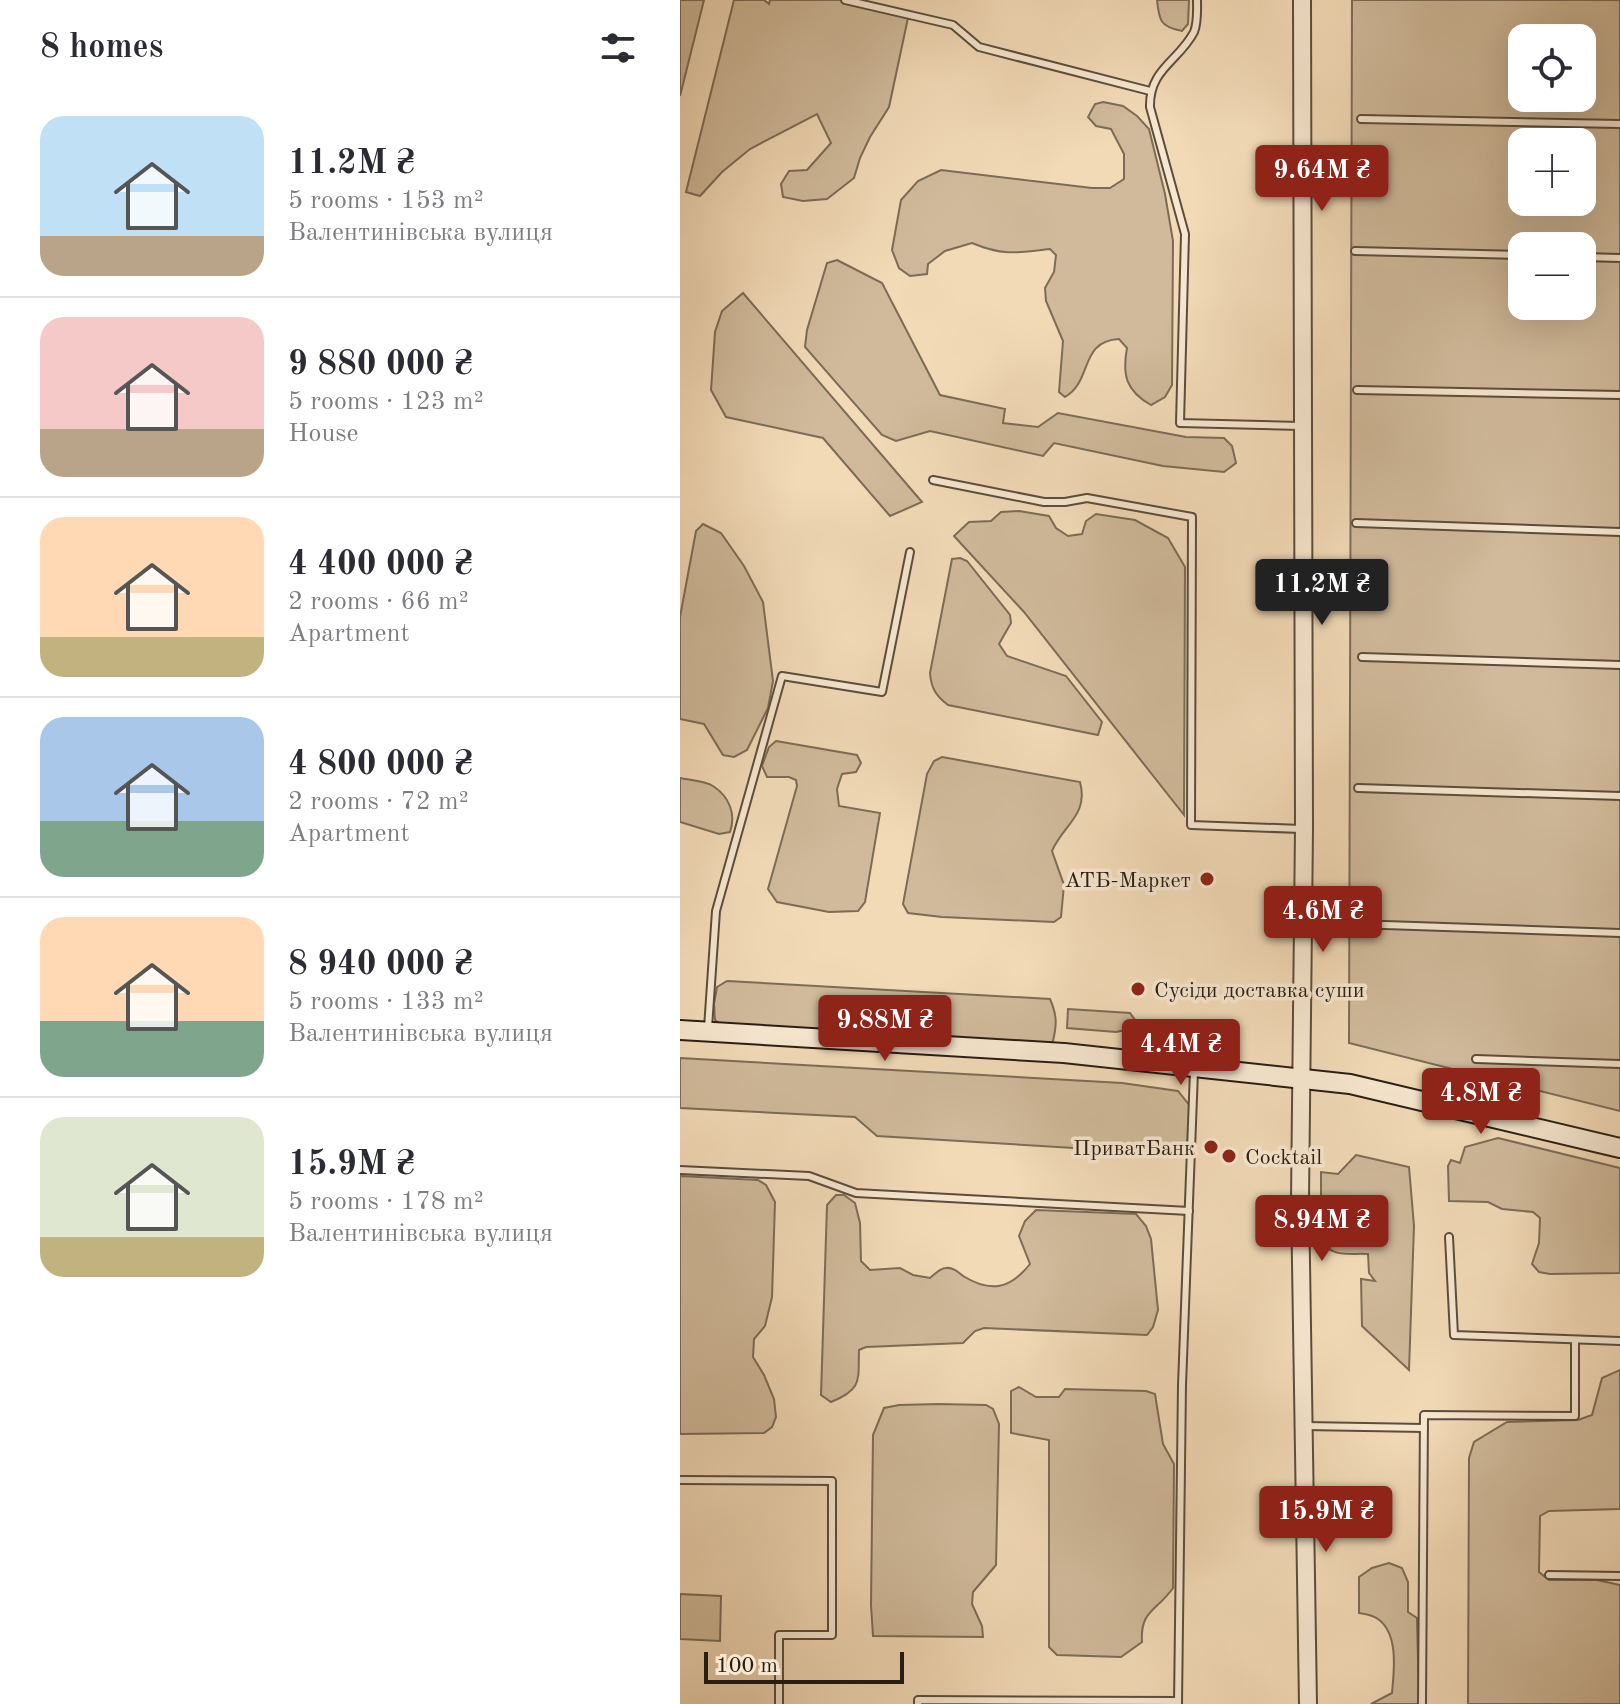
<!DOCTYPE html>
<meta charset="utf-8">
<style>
body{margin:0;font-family:"Old Standard TT",serif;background:#f7f7f7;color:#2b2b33;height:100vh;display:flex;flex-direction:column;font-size:30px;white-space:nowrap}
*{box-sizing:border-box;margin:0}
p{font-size:26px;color:#7c7c81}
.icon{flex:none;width:44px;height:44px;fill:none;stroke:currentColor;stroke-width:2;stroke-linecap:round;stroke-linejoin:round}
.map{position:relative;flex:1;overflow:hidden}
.sheet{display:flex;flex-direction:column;background:#fff;width:680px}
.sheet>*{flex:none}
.tools{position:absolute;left:828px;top:24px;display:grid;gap:16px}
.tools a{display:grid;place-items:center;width:88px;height:88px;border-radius:16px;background:#fff;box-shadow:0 8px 32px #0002;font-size:40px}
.scale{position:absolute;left:24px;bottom:20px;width:200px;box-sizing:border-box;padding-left:8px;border:4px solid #291e13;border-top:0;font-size:22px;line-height:28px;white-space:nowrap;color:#291e13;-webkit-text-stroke:6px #f7e7d0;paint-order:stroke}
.price{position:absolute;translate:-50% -68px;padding:0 18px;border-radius:8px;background:#8f2418;color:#fff;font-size:26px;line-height:52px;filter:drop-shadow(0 2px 4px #0008)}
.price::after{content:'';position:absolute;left:50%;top:48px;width:24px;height:18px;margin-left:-12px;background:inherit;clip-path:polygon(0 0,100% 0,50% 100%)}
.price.active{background:#222;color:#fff}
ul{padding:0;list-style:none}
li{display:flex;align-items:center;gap:24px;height:200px;padding:0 40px}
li+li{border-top:2px solid #e1e1e2}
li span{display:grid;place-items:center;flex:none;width:224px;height:160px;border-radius:24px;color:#555}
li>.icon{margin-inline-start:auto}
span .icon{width:96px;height:96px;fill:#fffc;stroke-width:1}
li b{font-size:34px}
h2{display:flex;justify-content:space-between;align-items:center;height:96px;padding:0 40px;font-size:34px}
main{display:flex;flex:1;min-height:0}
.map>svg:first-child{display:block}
.green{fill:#d0ba9b;stroke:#7c6c57;stroke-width:2;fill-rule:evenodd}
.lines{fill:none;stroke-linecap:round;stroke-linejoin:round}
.service-casing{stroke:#5b4d3c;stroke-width:10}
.tertiary-casing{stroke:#5b4d3c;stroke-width:20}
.secondary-casing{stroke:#291e13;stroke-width:22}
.service{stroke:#f7e7d0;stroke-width:6}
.tertiary{stroke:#f7e7d0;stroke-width:16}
.secondary{stroke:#f7e7d0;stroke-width:18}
.poi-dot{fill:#8f2418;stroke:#f7e7d0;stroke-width:3}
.labels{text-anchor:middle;stroke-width:7;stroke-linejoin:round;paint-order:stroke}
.poi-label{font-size:22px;fill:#291e13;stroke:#f7e7d0;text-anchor:end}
</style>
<main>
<section class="sheet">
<h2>8 homes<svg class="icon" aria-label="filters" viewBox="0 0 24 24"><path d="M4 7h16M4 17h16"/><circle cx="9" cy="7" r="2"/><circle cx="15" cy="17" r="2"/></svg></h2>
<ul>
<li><span style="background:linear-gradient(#bfe0f5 75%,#b9a48a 0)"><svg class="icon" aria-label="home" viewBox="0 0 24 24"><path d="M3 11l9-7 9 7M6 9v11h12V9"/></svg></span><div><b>11.2M ₴</b><p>5 rooms · 153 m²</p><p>Валентинівська вулиця</p></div></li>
<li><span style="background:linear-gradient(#f6c9c9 70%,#b9a48a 0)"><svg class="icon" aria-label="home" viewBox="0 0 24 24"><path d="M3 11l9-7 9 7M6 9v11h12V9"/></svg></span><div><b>9 880 000 ₴</b><p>5 rooms · 123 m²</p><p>House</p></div></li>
<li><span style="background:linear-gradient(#ffd9b3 75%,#c2b280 0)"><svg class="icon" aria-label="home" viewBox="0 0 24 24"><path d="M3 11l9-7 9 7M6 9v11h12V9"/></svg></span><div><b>4 400 000 ₴</b><p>2 rooms · 66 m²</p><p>Apartment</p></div></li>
<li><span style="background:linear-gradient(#a9c7e8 65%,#7fa58c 0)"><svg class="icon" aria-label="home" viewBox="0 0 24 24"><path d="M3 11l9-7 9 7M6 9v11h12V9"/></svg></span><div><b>4 800 000 ₴</b><p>2 rooms · 72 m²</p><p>Apartment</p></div></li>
<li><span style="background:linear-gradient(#ffd9b3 65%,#7fa58c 0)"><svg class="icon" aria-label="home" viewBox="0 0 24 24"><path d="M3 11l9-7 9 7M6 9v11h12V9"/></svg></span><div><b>8 940 000 ₴</b><p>5 rooms · 133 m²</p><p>Валентинівська вулиця</p></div></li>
<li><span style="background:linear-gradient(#dfe7d0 75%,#c2b280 0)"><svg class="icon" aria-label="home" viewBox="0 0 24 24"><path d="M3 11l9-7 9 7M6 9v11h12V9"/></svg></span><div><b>15.9M ₴</b><p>5 rooms · 178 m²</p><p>Валентинівська вулиця</p></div></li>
</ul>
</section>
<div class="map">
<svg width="940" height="1704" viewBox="0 0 940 1704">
<rect width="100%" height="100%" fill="#f2dab7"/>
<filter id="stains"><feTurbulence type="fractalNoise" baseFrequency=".0025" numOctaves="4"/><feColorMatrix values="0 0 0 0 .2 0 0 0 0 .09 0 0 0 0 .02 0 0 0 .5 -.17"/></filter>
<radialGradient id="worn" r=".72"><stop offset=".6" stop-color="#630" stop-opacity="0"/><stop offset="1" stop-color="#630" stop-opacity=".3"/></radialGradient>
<!-- green -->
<g class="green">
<path d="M0 0H24L0 96Z"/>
<path d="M54 0H84L89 4 90 0H161L228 18 209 107 190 137 180 158 174 178 147 199 123 201 103 197 101 184 109 171 127 170 151 143 137 114 70 149 42 172 20 196 6 192Z"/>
<path d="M477 0H509L508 24 502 31C480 27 479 20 477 0Z"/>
<path d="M672 0H940V1111L669 1043ZM842 38H902V98H842ZM842 142H902V202H842ZM842 246H902V306H842Z"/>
<path d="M423 102 443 106 457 116 469 129 485 194 493 241 492 385 485 397 471 405C446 391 442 375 447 348L439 339C399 341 413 381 385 397L379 392 383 341 366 301 365 288 374 272 376 255 370 249C337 253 323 256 292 243L265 251 248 264 247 274 230 276 219 268 212 250 221 200 238 181 261 170 412 188H430L444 179V154L431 129 416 126 408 117 415 104Z"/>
<path d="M157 260 202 283 260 395 325 409 323 423 358 427 378 413 506 437 544 438 552 446 556 463 544 472 483 466 374 443 363 456 250 431 216 441 202 435 125 347 127 330 147 263Z"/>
<path d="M63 293 242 502 210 516 143 438 46 417 31 390 35 332 42 311Z"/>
<path d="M339 511 369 516 376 528 388 536 402 534 406 521 416 514 455 520 488 538 505 567 504 815 344 612 274 536 289 522 311 521 321 512Z"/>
<path d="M23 524 41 533 64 566 83 602 93 681 88 708 67 750 54 757 43 755 24 724 0 719V617L16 531Z"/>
<path d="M280 558 287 561 330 615 331 623 319 644 327 656 386 676 422 722 418 735 268 705C256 696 251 688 250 673L272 559Z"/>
<path d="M96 741 177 755 181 763 176 772 162 774 157 789 159 806 200 813 185 902 178 911 149 912 97 902 88 889 117 786 116 780 109 777H87L82 766 89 747Z"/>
<path d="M262 757 400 782C409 815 383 825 372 851L384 885 381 917 374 922 262 917 228 913 223 904 247 774 254 761Z"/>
<path d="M0 778C9 780 25 781 33 786 50 797 56 815 50 832L39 834 0 822Z"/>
<path d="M47 981 370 999C377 1015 377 1024 373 1041L364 1047 44 1026 35 1020 34 1004 37 987Z"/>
<path d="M388 1009 450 1013 455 1020 452 1029 436 1032 387 1028Z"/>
<path d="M0 1058 442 1083 498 1091 510 1106C509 1121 511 1140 502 1153L494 1154 197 1136 175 1117 0 1108Z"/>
<path d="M818 1138 940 1168V1273L870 1274 859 1272 852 1264 859 1243 860 1218 853 1212 822 1209 808 1202 769 1201 768 1166 771 1160 780 1163 785 1147Z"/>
<path d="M676 1155 729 1167 734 1226 729 1370 682 1326 681 1279 695 1281 689 1273 688 1254C669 1253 651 1258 641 1240V1172L658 1174Z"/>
<path d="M0 1176 78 1180 86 1185 95 1202 92 1297 85 1326 74 1339 73 1357 84 1375 94 1399 96 1417 92 1427 84 1433 0 1434Z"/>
<path d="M156 1195H164L175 1203 180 1223 181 1261 190 1270 220 1268 233 1275 250 1278C255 1274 260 1268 266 1268 273 1267 278 1272 283 1276 311 1293 330 1289 350 1264L339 1236 345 1221 356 1210 456 1214 466 1226 471 1239 478 1310 473 1327 467 1335 304 1328 295 1331 283 1343 186 1347 179 1350C178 1380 183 1389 151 1402L141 1395 147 1205Z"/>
<path d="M940 1370V1509L869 1511 860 1516 859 1572 869 1580H917L940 1585V1704H788L789 1458 794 1442 827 1422 898 1420 912 1415 922 1378Z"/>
<path d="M339 1387 356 1397H379L385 1389 466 1391 475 1394 483 1444 494 1464 493 1588C477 1611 460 1610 462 1642L441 1657 377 1655 369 1647V1440L331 1433V1391Z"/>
<path d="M259 1404 306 1405 313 1409 319 1424 316 1565 293 1592 292 1604 302 1626 303 1637 193 1636 191 1605 193 1435 204 1408 219 1405Z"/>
<path d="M709 1563 722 1568 728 1582V1612L737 1618 739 1704H691L712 1693C714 1671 719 1634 698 1619 693 1615 685 1614 679 1613V1577L692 1568Z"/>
<path d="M0 1594 41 1596 40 1641 0 1639Z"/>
</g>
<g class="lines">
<!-- service casing -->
<g class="service-casing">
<g id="service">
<path d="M165 0 273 25 299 47 470 91"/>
<path d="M517 0C517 11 518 22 514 32 499 61 469 69 470 107L505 234 500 423 621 426"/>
<path d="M681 119 940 124"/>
<path d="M675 251 842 255"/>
<path d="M902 257 940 258"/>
<path d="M677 390 940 395"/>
<path d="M253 480 364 502H385L407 498 512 517 511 825 621 829"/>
<path d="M676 523 940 532"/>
<path d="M682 657 940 665"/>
<path d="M678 788 940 796"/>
<path d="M675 924 940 933"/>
<path d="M28 1028 36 911 102 676 202 692 230 552"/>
<path d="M796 1059 940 1064"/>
<path d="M0 1170 129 1176 176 1193 509 1211"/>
<path d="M769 1237 774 1335 940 1341"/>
<path d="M625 1426 744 1428"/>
<path d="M0 1480 152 1481V1635H99V1704"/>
<path d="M869 1575 940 1576"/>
<path d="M238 1704V1700L498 1701"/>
<path d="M498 1704 502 1385 514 1071"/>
<path d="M742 1704 744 1415 895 1416V1340"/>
</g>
</g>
<!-- tertiary casing -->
<g class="tertiary-casing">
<path id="tertiary" d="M622 0 624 829 620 1200 628 1704"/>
</g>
<!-- secondary casing -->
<g class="secondary-casing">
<path id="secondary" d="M0 1030 384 1053 670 1084 940 1148"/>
</g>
<!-- service -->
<use href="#service" class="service"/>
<!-- tertiary -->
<use href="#tertiary" class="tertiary"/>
<!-- secondary -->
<use href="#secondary" class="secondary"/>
</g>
<!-- markers -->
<g class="poi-dot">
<circle cx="527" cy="879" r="8"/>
<circle cx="458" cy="989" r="8"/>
<circle cx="531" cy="1147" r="8"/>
<circle cx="549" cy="1156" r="8"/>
</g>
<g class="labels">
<!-- poi labels -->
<g class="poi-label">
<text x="511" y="887">АТБ-Маркет</text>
<text x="474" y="997" text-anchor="start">Сусіди доставка суши</text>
<text x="515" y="1155">ПриватБанк</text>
<text x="565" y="1164" text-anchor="start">Cocktail</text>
</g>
</g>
<rect width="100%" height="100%" filter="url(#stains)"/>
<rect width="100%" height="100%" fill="url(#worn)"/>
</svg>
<div class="tools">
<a><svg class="icon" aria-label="locate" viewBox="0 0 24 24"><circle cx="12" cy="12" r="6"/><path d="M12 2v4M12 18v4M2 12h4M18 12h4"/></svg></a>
<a>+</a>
<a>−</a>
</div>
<div class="scale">100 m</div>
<b class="price" style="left:642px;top:213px">9.64M ₴</b>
<b class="price active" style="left:642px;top:627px">11.2M ₴</b>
<b class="price" style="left:643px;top:954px">4.6M ₴</b>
<b class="price" style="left:205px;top:1063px">9.88M ₴</b>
<b class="price" style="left:501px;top:1087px">4.4M ₴</b>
<b class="price" style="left:801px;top:1136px">4.8M ₴</b>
<b class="price" style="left:642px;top:1263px">8.94M ₴</b>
<b class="price" style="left:646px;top:1554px">15.9M ₴</b>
</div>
</main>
